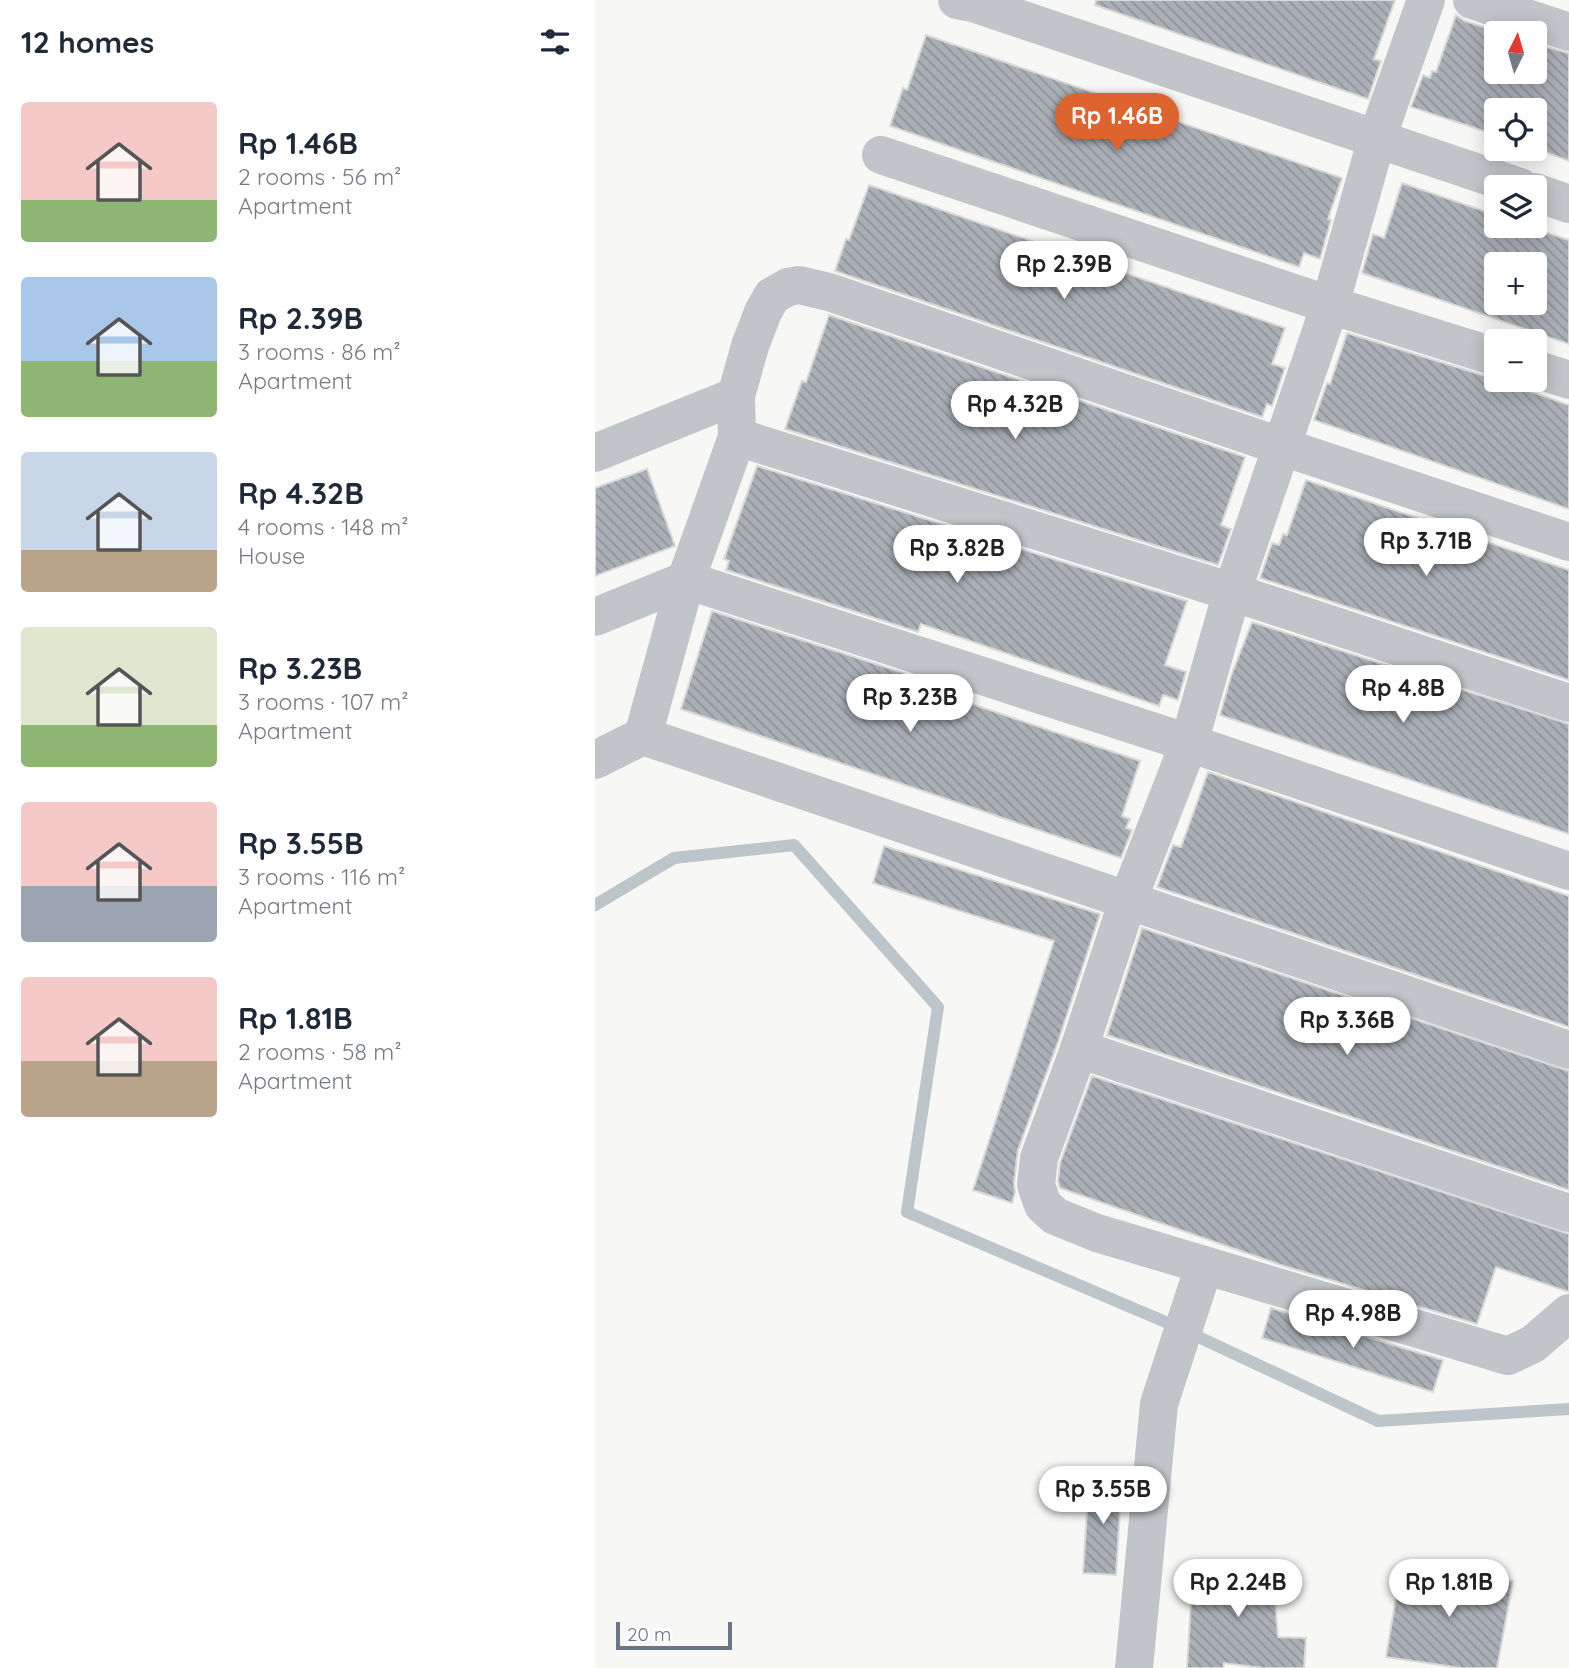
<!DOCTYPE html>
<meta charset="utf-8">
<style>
body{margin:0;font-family:Quicksand,sans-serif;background:#f2f2f3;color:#1f2937;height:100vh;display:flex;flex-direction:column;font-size:26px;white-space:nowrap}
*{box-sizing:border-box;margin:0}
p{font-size:23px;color:#747a83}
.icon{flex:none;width:38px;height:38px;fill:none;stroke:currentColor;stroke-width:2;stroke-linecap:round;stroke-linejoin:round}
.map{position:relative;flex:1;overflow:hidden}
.side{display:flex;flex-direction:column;background:#fff;width:595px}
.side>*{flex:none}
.needle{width:46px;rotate:5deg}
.fabs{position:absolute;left:889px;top:21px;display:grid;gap:14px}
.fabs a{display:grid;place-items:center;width:63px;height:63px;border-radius:7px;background:#fff;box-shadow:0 4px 18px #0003;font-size:35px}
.scale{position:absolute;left:21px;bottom:18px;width:116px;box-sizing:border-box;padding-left:7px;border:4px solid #687685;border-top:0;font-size:19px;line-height:24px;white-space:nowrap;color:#687685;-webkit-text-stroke:5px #fff;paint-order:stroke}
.price{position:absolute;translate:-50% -60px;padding:0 16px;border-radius:24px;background:#fff;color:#222;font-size:23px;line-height:46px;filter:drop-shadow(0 2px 4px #0008)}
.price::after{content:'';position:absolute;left:50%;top:42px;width:21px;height:16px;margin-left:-10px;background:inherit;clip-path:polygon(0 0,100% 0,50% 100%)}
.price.selected{background:#de642f;color:#fff}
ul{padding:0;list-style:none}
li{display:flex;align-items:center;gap:21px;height:175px;padding:0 21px}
li span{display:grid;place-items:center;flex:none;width:196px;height:140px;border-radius:7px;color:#555}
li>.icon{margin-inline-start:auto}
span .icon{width:84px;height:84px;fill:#fffc;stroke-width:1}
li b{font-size:30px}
h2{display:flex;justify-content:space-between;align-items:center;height:84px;padding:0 21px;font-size:30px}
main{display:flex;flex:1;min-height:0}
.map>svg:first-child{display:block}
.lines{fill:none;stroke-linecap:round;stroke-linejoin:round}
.stream{stroke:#bbc5ca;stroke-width:12}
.building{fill:url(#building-back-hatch);stroke:#d9d9d7;stroke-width:2;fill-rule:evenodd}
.street{stroke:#c1c4c8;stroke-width:38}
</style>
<main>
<section class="side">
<h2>12 homes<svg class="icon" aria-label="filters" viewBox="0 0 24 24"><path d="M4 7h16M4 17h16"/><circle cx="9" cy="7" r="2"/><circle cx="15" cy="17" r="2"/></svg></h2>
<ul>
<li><span style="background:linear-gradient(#f6c9c9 70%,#8fb573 0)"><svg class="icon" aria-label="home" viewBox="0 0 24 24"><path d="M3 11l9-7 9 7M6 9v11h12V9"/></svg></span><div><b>Rp 1.46B</b><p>2 rooms · 56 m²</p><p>Apartment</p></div></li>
<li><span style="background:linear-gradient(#a9c7e8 60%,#8fb573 0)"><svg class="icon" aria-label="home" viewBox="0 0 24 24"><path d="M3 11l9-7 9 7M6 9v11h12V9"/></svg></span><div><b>Rp 2.39B</b><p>3 rooms · 86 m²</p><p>Apartment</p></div></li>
<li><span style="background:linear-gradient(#c9d6e8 70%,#b9a48a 0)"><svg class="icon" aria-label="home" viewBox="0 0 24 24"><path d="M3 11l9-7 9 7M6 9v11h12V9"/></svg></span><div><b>Rp 4.32B</b><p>4 rooms · 148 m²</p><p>House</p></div></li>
<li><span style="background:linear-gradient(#dfe7d0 70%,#8fb573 0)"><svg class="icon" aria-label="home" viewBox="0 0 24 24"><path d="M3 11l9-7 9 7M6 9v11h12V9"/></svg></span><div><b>Rp 3.23B</b><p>3 rooms · 107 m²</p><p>Apartment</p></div></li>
<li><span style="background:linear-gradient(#f6c9c9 60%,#9aa5b1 0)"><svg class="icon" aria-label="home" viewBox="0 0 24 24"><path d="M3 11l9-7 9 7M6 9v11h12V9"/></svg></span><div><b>Rp 3.55B</b><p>3 rooms · 116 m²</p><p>Apartment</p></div></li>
<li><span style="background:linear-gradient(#f6c9c9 60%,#b9a48a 0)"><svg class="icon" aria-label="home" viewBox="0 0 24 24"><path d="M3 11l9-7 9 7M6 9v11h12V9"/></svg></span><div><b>Rp 1.81B</b><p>2 rooms · 58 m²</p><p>Apartment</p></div></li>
</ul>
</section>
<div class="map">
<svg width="974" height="1668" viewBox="0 0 974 1668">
<defs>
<pattern id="building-back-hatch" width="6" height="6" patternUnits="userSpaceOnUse" patternTransform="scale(1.75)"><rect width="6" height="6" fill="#aab0b7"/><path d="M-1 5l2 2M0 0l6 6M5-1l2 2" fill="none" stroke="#8e949a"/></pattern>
</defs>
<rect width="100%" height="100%" fill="#f7f8f5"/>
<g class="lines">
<!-- stream -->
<path class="stream" d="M0 905 79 858 199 845 343 1007 312 1212 580 1326 783 1421 974 1409"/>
</g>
<!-- building -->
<g class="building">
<path d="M501 0H800L779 59 786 61 773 99 500 5Z"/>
<path d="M861 15 870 21 908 33H901V72H940V44L974 53V161L940 148V110H901V135L816 107 828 75 835 78 837 71 841 72Z"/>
<path d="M331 35 747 178 733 219 736 220 725 259 709 253 704 267 295 126 308 88 312 90Z"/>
<path d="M807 183 901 215V226H932L974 240V344L767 273 778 234 789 238ZM901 264H940V303H901Z"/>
<path d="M274 185 690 328 677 364 690 368 677 406 672 404 667 417 240 271 251 239 254 240Z"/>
<path d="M234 315 650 457 626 525 636 529 623 565 190 429 207 381 211 382Z"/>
<path d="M752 333 897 378 974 405V509L719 420 732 383 735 384Z"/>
<path d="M162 466 592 601 570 665 591 672 583 700 568 695 564 706 326 624 323 632 131 570 134 561 129 559Z"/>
<path d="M52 469 80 546 0 576V488Z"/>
<path d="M711 480 974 570V680L665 578 677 543 684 545 688 534 692 535Z"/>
<path d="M117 611 309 673 306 680 545 761 527 816 535 819 531 828 537 830 526 858 86 709Z"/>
<path d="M657 622 974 724V834L625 715 636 676Z"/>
<path d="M613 772 974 896V1027L562 887 578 845 586 847Z"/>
<path d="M289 846 505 914 463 1042 423 1150 419 1183 420 1192 417 1203 378 1190 459 941 278 883Z"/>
<path d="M547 928 974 1071V1190L512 1035Z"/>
<path d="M497 1076 974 1234V1292L901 1267 882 1324 689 1266 465 1188 463 1182 465 1163Z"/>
<path d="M676 1308 848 1360 838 1392 667 1338Z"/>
<path d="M527 1478 521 1575 488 1573 494 1479Z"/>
<path d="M677 1560 683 1637 711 1638 709 1668H668L629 1663 628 1668H592L598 1566Z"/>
<path d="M806 1567 857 1575 858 1569 918 1581 902 1668H866L791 1657Z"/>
</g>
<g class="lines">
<!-- street -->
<g class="street">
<path d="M362 0 378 3 925 187"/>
<path d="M831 0 782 138 735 305 637 592 594 743 533 900 484 1049 444 1158 441 1185 448 1205 460 1216 502 1233 913 1356 938 1344 974 1313"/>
<path d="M877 0 974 32"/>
<path d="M286 155 735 305 901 357"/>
<path d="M940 192 974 204"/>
<path d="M940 369 974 380"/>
<path d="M142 437 637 592 974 703"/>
<path d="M0 453 141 396"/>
<path d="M0 617 91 580 594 743 974 871"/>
<path d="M48 736 91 580 142 437 141 396 155 346 168 312 177 296 193 287 204 285 234 292 688 447 974 542"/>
<path d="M0 760 48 736 974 1050"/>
<path d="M484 1049 974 1213"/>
<path d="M539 1668 564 1404 609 1266"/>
</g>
</g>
</svg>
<div class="fabs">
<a><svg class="needle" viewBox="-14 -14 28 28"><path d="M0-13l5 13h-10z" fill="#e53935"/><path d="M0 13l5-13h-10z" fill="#747a83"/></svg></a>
<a><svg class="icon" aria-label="locate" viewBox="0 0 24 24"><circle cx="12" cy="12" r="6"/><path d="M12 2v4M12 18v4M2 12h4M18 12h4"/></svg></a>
<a><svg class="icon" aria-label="layers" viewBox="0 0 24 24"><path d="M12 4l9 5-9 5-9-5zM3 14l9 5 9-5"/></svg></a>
<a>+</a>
<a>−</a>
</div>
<div class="scale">20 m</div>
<b class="price selected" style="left:522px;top:153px">Rp 1.46B</b>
<b class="price" style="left:469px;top:301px">Rp 2.39B</b>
<b class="price" style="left:420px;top:441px">Rp 4.32B</b>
<b class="price" style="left:831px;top:578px">Rp 3.71B</b>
<b class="price" style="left:362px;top:585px">Rp 3.82B</b>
<b class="price" style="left:808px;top:725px">Rp 4.8B</b>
<b class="price" style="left:315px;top:734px">Rp 3.23B</b>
<b class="price" style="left:752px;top:1057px">Rp 3.36B</b>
<b class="price" style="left:758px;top:1350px">Rp 4.98B</b>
<b class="price" style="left:508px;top:1526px">Rp 3.55B</b>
<b class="price" style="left:643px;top:1619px">Rp 2.24B</b>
<b class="price" style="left:854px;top:1619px">Rp 1.81B</b>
</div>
</main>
